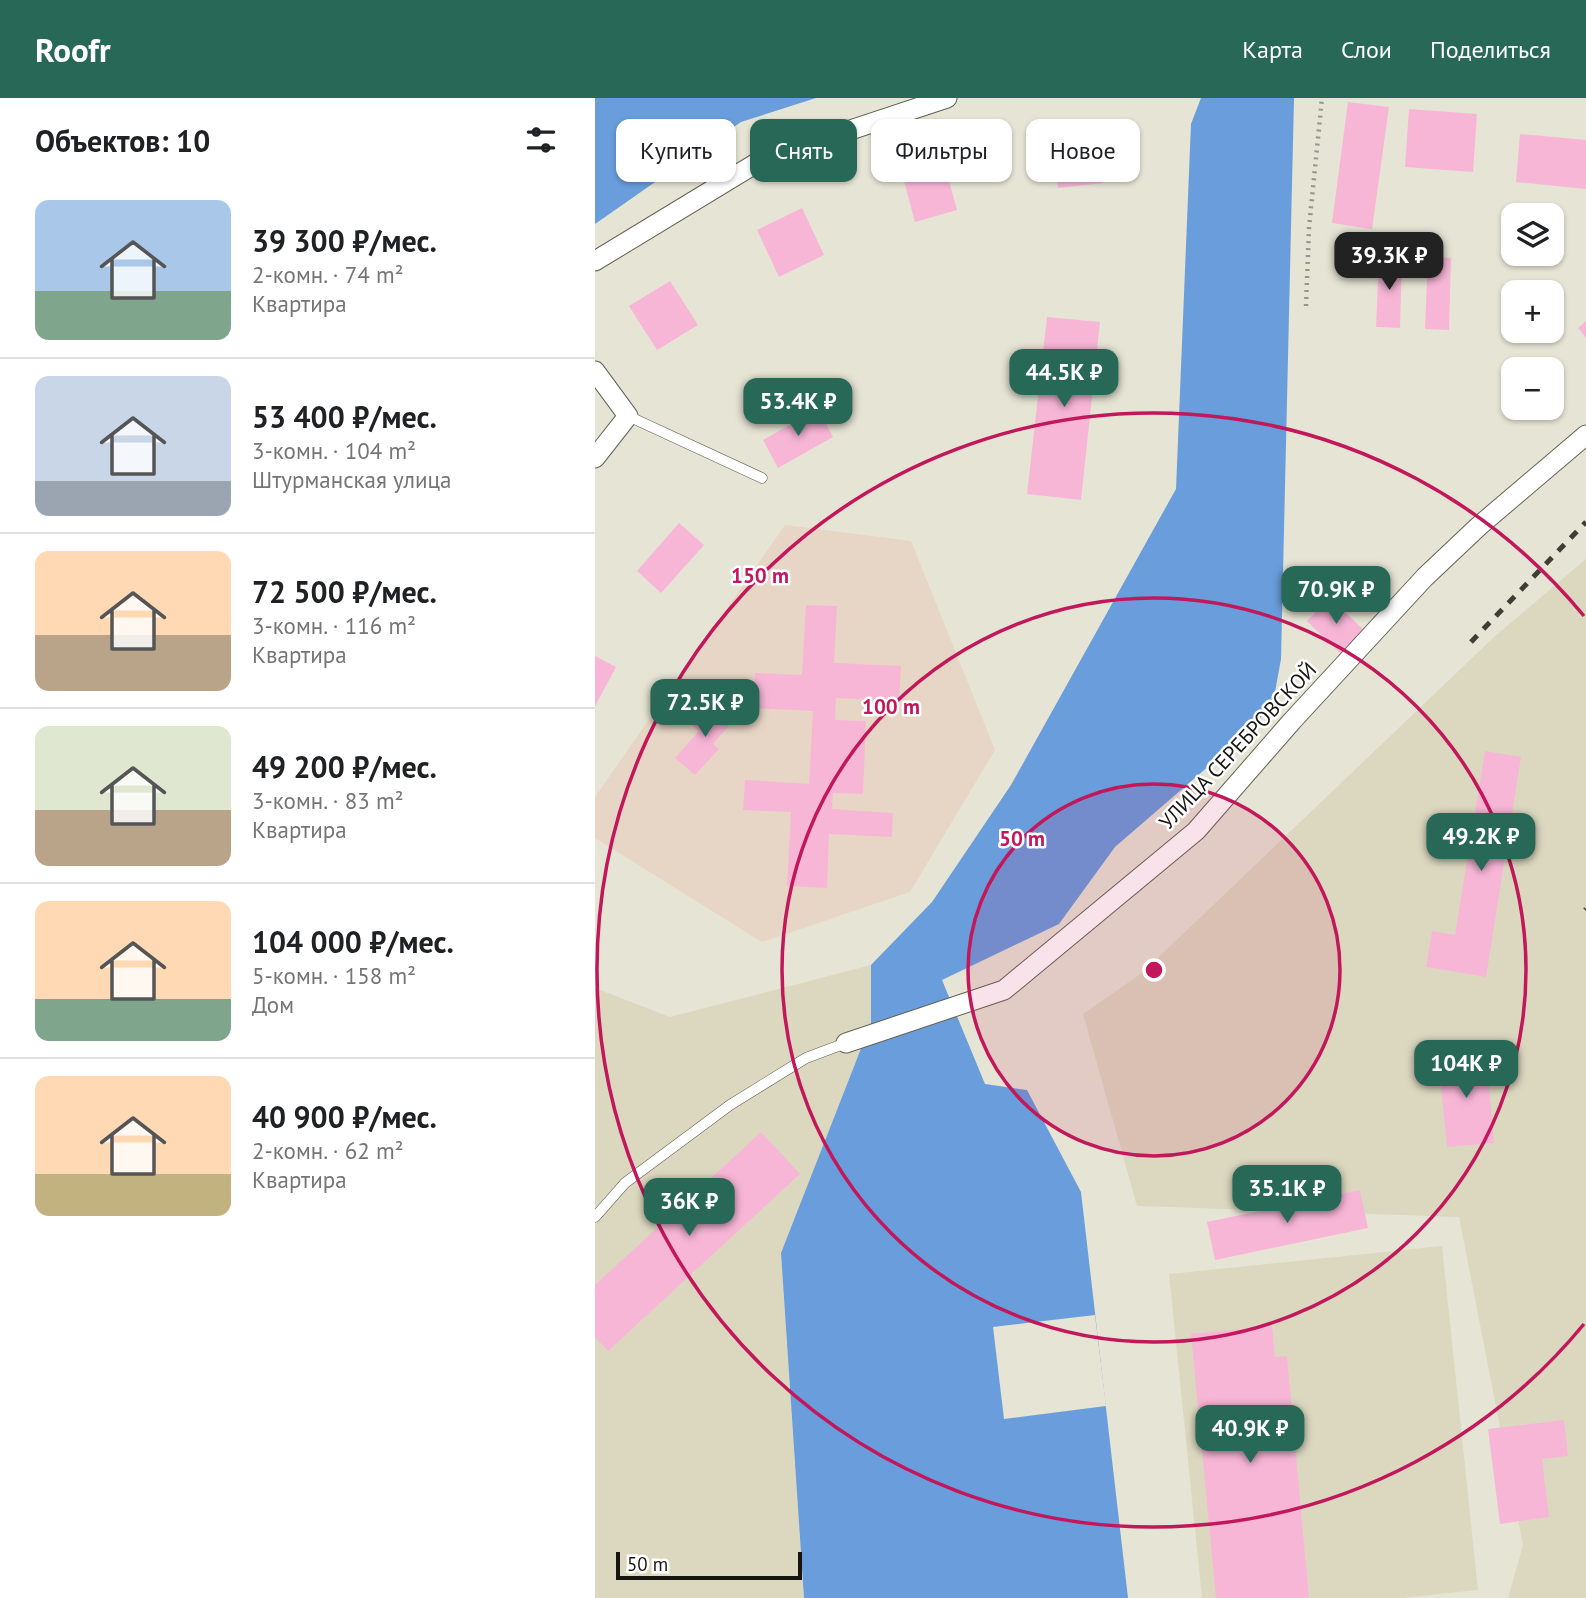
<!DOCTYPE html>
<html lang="ru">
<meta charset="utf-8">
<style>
body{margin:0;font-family:"PT Sans",sans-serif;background:#f2f2f2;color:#202124;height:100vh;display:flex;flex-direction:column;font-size:26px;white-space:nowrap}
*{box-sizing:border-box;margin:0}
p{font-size:23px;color:#757577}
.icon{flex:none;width:38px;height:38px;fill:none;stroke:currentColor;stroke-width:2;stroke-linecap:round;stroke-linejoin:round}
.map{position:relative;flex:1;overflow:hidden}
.sheet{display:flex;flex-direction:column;background:#fff;width:595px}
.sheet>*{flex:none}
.hud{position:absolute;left:21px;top:21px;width:665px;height:63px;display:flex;gap:14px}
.controls{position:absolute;left:906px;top:105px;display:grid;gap:14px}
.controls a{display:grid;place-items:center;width:63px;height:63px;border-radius:14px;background:#fff;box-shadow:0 2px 5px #0004;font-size:35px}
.scale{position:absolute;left:21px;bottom:18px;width:186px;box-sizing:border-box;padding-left:7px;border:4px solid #161510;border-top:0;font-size:19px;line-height:24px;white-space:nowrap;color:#161510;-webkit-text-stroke:5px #fff;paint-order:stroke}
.price{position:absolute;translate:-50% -60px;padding:0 16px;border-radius:14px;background:#286857;color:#fff;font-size:23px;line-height:46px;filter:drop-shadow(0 2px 4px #0008)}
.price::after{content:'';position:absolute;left:50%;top:42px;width:21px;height:16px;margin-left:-10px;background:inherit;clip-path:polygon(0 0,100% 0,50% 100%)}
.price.active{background:#222;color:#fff}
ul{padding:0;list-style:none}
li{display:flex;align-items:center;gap:21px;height:175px;padding:0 35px}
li+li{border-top:2px solid #e0e0e0}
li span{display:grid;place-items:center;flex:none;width:196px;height:140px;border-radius:14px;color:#555}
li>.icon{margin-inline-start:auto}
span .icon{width:84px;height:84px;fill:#fffc;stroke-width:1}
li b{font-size:30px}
h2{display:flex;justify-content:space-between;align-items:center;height:84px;padding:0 35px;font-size:30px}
.chip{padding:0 24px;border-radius:14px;background:#fff;box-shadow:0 2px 5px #0004;font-size:24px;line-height:63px}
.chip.active{background:#286857;color:#fff}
header{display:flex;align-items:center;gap:42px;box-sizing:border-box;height:98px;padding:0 35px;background:#286857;color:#fff}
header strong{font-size:33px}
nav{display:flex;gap:38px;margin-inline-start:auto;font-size:24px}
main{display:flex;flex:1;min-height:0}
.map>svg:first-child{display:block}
.built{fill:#dcd8c0}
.education{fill:#e7d6c5}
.water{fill:#699ddb}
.pier{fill:#e6e4d4}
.building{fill:#f8b6d7}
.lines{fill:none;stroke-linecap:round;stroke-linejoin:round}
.service-casing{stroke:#636153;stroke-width:11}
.minor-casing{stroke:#636153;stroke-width:21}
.path{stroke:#97968a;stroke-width:4.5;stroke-dasharray:2 5;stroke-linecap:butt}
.service{stroke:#fff;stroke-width:10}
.minor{stroke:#fff;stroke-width:19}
.rail{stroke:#3f3d36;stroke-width:5;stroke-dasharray:9 9;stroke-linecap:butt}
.ring{fill:none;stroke:#c2185b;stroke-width:3.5}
.labels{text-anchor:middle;stroke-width:5;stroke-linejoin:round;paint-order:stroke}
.street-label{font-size:21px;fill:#161510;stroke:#fff}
.centre{fill:#c2185b;stroke:#fff;stroke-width:3.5}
.ring-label{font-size:21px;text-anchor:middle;font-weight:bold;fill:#c2185b;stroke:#fff;stroke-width:5;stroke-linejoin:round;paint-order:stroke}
</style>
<header>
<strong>Roofr</strong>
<nav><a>Карта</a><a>Слои</a><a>Поделиться</a></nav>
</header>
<main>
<section class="sheet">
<h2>Объектов: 10<svg class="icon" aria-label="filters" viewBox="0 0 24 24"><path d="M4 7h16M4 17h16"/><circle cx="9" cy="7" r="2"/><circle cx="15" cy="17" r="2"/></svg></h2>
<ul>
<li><span style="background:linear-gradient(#a9c7e8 65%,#7fa58c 0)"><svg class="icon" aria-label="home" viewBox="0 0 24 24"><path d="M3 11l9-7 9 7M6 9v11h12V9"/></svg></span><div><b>39 300 ₽/мес.</b><p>2-комн. · 74 m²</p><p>Квартира</p></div></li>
<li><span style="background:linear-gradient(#c9d6e8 75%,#9aa5b1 0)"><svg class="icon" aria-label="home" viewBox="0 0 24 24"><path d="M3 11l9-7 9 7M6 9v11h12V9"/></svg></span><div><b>53 400 ₽/мес.</b><p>3-комн. · 104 m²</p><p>Штурманская улица</p></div></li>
<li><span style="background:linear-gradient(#ffd9b3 60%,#b9a48a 0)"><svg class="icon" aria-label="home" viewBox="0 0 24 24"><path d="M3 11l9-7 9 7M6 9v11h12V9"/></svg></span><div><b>72 500 ₽/мес.</b><p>3-комн. · 116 m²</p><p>Квартира</p></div></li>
<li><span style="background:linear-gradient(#dfe7d0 60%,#b9a48a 0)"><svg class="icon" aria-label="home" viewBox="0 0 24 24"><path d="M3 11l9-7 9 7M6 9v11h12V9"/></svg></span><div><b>49 200 ₽/мес.</b><p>3-комн. · 83 m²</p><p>Квартира</p></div></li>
<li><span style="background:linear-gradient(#ffd9b3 70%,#7fa58c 0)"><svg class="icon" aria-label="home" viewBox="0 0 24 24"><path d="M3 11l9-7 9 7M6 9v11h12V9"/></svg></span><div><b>104 000 ₽/мес.</b><p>5-комн. · 158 m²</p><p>Дом</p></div></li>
<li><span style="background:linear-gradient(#ffd9b3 70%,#c2b280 0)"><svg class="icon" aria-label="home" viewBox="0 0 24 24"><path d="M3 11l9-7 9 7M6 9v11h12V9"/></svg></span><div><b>40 900 ₽/мес.</b><p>2-комн. · 62 m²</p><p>Квартира</p></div></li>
</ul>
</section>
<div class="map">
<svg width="991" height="1500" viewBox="0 0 991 1500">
<rect width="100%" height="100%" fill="#e6e4d4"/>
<!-- built -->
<g class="built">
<path d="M991 461V1500H913L928 1447 864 1119 542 1108 488 916 547 875 900 538Z"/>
<path d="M276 867V925L186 1155 209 1500H0V890L75 919Z"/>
<path d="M847 1148 883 1492 808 1500H607L574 1176Z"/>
</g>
<!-- education -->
<path class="education" d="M190 427 316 443 400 652 315 794 167 844 0 740V699Z"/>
<!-- water -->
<g class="water">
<path d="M0 0H221L146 24 0 126Z"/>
<path d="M606 0H699L686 561 678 605 652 635 520 749 464 826 347 882 390 986 432 992 486 1094 533 1500H209L186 1155 276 925V867L337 804 416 687 581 391 596 26Z"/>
</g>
<!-- pier -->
<path class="pier" d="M500 1217 511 1308 409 1321 398 1229Z"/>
<!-- building -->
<g class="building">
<path d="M753 4 794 9 777 131 737 125Z"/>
<path d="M814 11 882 16 878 74 810 69Z"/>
<path d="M502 34 508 85 463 90 457 39Z"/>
<path d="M925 36 991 42V91L921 84Z"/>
<path d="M348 61 362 112 320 124 306 72Z"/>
<path d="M207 110 229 157 184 179 162 132Z"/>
<path d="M784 157 807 158 805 230 781 229Z"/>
<path d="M833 159 856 160 854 232 830 231Z"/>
<path d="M75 183 103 227 62 252 34 208Z"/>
<path d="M452 219 505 224 486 402 432 396Z"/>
<path d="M991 223V240L983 230Z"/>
<path d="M223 311 238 339 183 370 168 342Z"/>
<path d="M84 425 109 447 66 495 42 473Z"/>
<path d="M735 500 770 533 747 557 712 523Z"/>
<path d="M211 507 242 508 239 565 306 568 304 603 241 600 240 622 271 623 268 696 238 695 237 711 298 715 297 739 234 736 232 790 192 788 196 714 148 712 150 682 214 686 218 613 159 610 160 575 207 577Z"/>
<path d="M0 558 21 569 0 608Z"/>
<path d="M119 604 139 622 118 646 124 651 100 677 80 660 104 633 98 628Z"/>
<path d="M890 653 926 659 891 879 831 869 837 833 860 837Z"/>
<path d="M891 954 899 1045 852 1049 843 959Z"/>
<path d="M166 1034 205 1076 13 1253 0 1239V1187Z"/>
<path d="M765 1092 773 1130 620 1162 612 1124Z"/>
<path d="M677 1228 680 1259 692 1258 714 1500H621L596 1236Z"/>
<path d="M969 1322 973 1358 947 1361 954 1419 905 1426 893 1331Z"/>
</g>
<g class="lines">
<!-- service casing -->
<g class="service-casing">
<g id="service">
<path d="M33 318 167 380"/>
<path d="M0 1119 30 1085 135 1007 211 960 251 945"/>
</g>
</g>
<!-- minor casing -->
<g class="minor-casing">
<g id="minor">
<path d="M0 163 168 61 352 0"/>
<path d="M0 273 33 318 0 360"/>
<path d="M251 945 409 892 601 733 697 623 830 479 884 428 991 337"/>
</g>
</g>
<!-- path -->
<path class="path" d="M711 208 714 130 727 0"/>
<!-- service -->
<use href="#service" class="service"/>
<!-- minor -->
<use href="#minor" class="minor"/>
<!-- rail -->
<g class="rail">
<path d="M876 544 991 424"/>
<path d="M990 812 991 811"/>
</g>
</g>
<!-- distance rings -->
<circle cx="559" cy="872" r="186" fill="#c2185b" fill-opacity=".12"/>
<g class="ring">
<circle cx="559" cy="872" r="186"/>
<circle cx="559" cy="872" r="372"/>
<path d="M989 1226A557 557 0 1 1 989 518"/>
</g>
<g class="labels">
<!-- street labels -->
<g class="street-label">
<text transform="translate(643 648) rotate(-47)" y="7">УЛИЦА СЕРЕБРОВСКОЙ</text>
</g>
</g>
<circle cx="559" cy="872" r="10" class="centre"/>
<g class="ring-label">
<text x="165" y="485">150 m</text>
<text x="296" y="616">100 m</text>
<text x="427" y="748">50 m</text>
</g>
</svg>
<div class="controls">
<a><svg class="icon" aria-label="layers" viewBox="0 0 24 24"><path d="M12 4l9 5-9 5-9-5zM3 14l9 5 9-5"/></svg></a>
<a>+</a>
<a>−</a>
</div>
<div class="scale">50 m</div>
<b class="price active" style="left:794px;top:194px">39.3K ₽</b>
<b class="price" style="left:469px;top:311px">44.5K ₽</b>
<b class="price" style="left:203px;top:340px">53.4K ₽</b>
<b class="price" style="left:741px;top:528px">70.9K ₽</b>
<b class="price" style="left:110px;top:641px">72.5K ₽</b>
<b class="price" style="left:886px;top:775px">49.2K ₽</b>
<b class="price" style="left:871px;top:1002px">104K ₽</b>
<b class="price" style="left:692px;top:1127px">35.1K ₽</b>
<b class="price" style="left:94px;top:1140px">36K ₽</b>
<b class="price" style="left:655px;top:1367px">40.9K ₽</b>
<div class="hud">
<a class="chip">Купить</a>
<a class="chip active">Снять</a>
<a class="chip">Фильтры</a>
<a class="chip">Новое</a>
</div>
</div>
</main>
